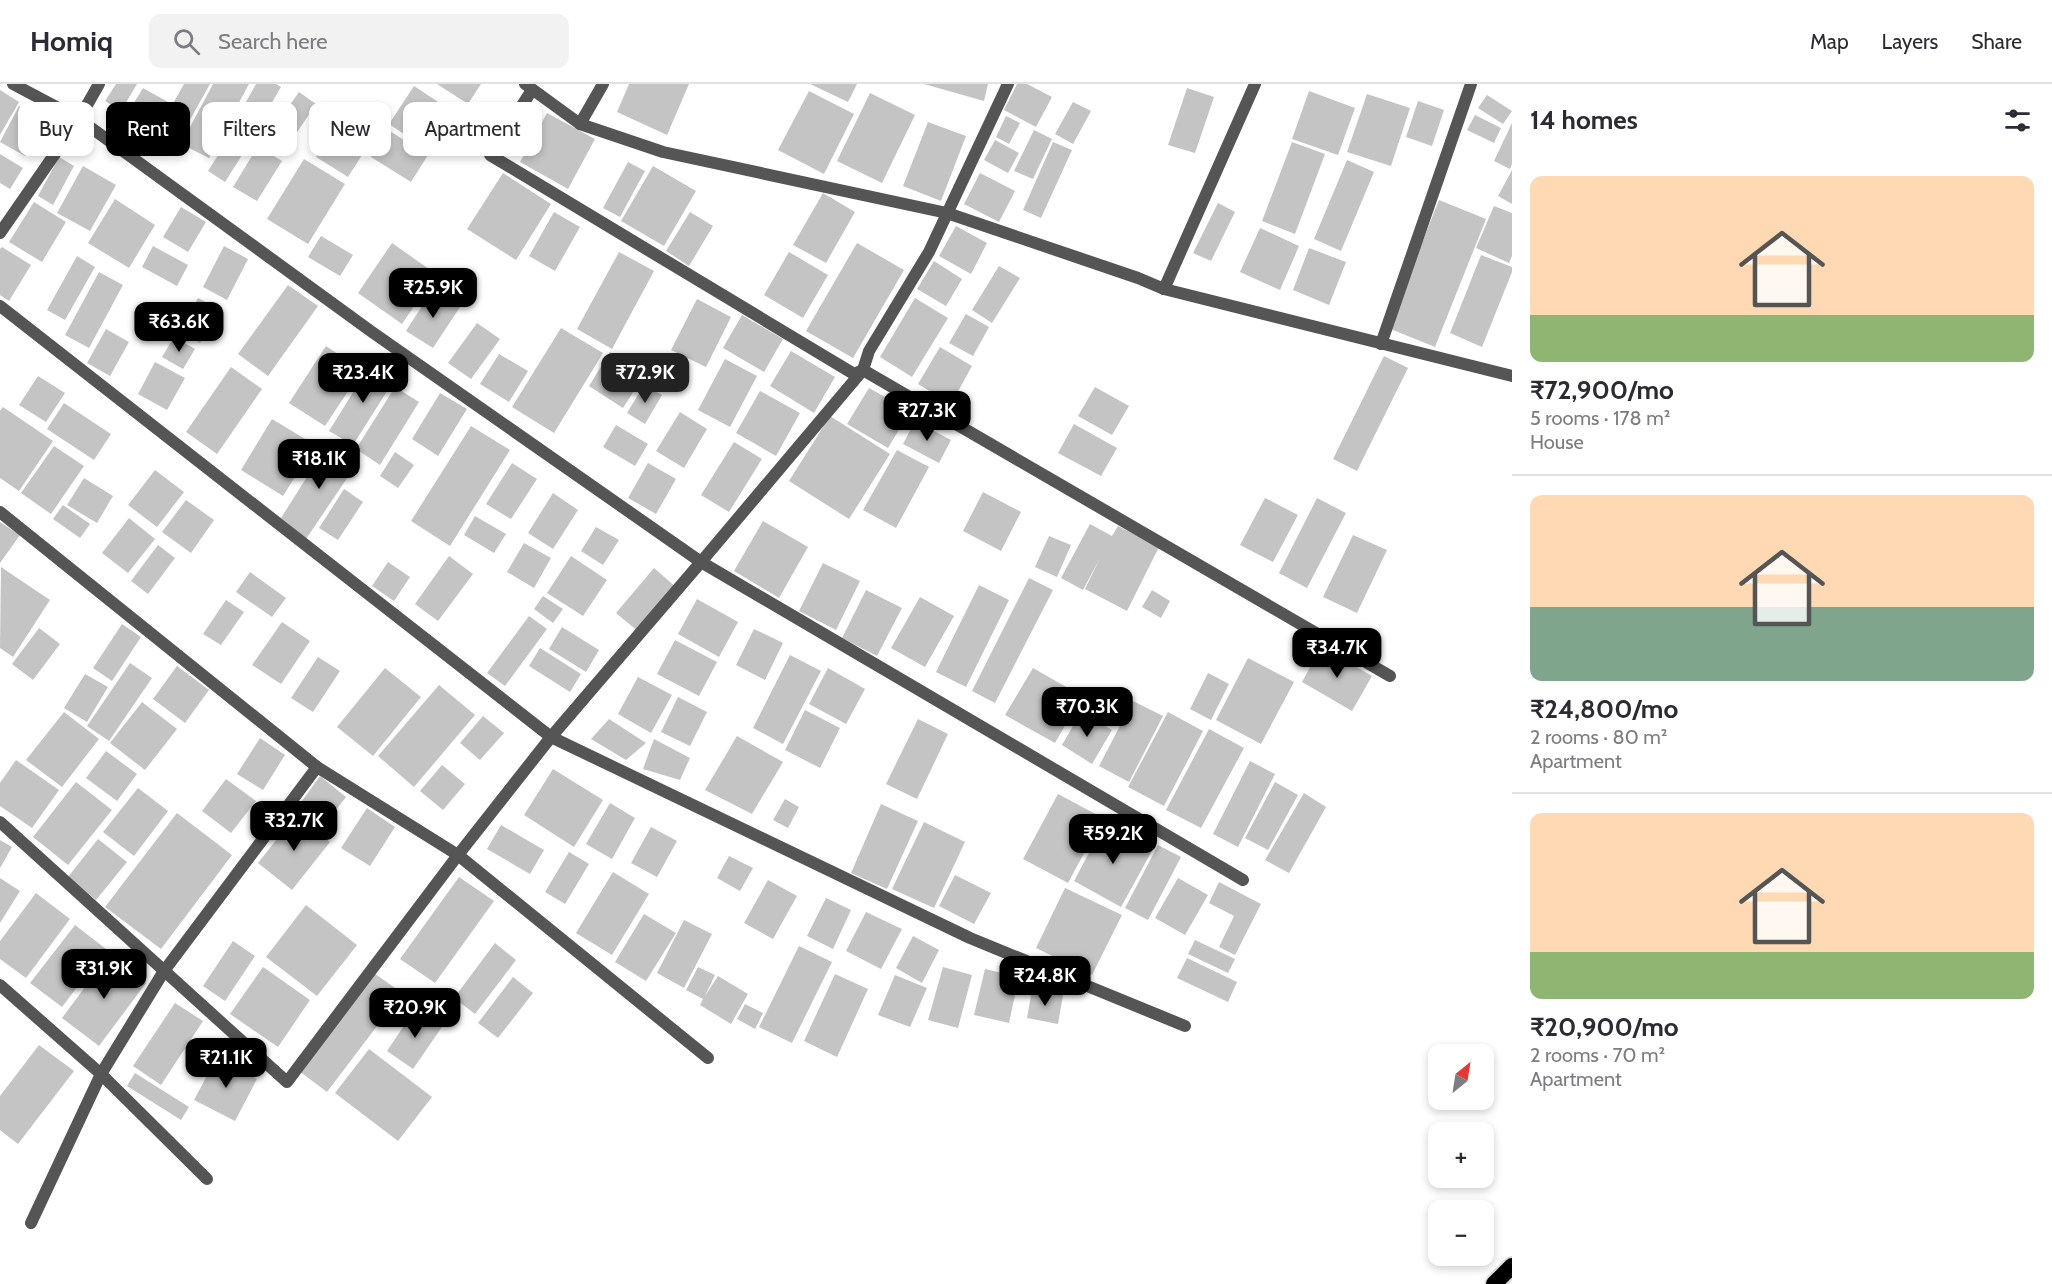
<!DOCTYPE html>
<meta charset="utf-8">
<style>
body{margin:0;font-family:Cabin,sans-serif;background:#f2f2f3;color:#2b2b33;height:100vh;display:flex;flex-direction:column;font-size:22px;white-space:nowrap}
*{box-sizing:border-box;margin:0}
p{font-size:20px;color:#7c7c81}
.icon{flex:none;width:33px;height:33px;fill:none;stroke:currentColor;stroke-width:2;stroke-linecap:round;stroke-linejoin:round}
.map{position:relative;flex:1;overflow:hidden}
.drawer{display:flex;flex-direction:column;background:#fff;width:540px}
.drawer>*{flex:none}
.hud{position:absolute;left:18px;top:18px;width:570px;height:54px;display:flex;gap:12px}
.needle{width:39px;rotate:30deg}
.buttons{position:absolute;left:1428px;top:960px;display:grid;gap:12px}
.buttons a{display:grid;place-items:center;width:66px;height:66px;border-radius:12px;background:#fff;box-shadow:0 3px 9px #0003;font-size:30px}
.price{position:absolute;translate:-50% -51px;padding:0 14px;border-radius:12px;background:#000;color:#fff;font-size:20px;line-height:39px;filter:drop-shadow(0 2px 3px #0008)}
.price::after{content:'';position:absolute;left:50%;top:36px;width:18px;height:14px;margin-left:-9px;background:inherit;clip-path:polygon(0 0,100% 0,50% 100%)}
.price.selected{background:#222;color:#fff}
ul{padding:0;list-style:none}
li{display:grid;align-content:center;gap:12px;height:318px;padding:0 18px}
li+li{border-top:2px solid #e1e1e2}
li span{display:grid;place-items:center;height:186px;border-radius:12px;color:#555}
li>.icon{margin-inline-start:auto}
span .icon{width:108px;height:108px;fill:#fffc;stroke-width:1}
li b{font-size:26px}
h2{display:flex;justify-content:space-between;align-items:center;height:72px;padding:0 18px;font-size:26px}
.pill{padding:0 21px;border-radius:12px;background:#fff;box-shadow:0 3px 9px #0003;font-size:21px;line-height:54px}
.pill.selected{background:#000;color:#fff}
header{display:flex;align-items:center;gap:36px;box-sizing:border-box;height:84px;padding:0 30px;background:#fff;border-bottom:2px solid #e1e1e2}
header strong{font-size:28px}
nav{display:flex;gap:33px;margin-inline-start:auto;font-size:21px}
.search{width:420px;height:54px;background:#f2f2f3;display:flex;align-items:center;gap:15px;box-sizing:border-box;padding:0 21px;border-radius:12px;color:#7c7c81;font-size:22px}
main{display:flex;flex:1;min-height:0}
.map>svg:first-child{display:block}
.building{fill:#c4c4c4}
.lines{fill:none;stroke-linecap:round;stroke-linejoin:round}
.trunk-casing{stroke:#dbdbdb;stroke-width:20}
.minor{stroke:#555;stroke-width:12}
.trunk{stroke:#000;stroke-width:16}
</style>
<header>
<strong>Homiq</strong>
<div class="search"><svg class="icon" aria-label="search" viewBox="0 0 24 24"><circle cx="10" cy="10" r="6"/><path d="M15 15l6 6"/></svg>Search here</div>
<nav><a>Map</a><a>Layers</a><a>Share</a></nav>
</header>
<main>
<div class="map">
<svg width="1512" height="1200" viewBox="0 0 1512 1200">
<rect width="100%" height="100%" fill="#fff"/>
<!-- building -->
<g class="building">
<path d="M116 0H137L121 27 105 17Z"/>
<path d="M184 0H210L177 59 157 48Z"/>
<path d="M213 0H249L209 74 181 60Z"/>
<path d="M256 0H276L281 3 247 61 228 50Z"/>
<path d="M437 0H481L468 20Z"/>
<path d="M629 0H689L667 51 617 28Z"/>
<path d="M810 0H857L848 18Z"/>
<path d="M924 0H988L984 17Z"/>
<path d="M1017 0H1027L1052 13 1036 43 1004 26Z"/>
<path d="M414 2 461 33 435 71 389 40Z"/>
<path d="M143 4 168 18 152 46 126 32Z"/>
<path d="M1187 4 1214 13 1195 69 1168 61Z"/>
<path d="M0 6 19 18 0 51Z"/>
<path d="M809 7 854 30 824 90 778 66Z"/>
<path d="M1309 7 1355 24 1338 71 1292 55Z"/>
<path d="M299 8 316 20 290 59 272 47Z"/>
<path d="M870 9 915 31 882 99 837 77Z"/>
<path d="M1367 10 1410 24 1391 82 1347 68Z"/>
<path d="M1487 11 1512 27 1503 40 1478 24Z"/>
<path d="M1418 17 1444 26 1432 62 1406 53Z"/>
<path d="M1073 18 1091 27 1073 60 1055 50Z"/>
<path d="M19 22 45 37 25 72 0 58Z"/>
<path d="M348 22 380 43 348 93 316 73Z"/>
<path d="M547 29 595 55 568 105 520 78Z"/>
<path d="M1475 31 1501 44 1494 59 1467 46Z"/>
<path d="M1006 32 1020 39 1009 60 996 53Z"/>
<path d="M928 38 966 52 941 117 903 102Z"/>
<path d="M1512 39V80L1510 85 1494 77Z"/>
<path d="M388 46 428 71 411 98 371 73Z"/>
<path d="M1034 46 1052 55 1033 95 1014 87Z"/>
<path d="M995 56 1019 69 1008 89 984 76Z"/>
<path d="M227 57 244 68 225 98 208 87Z"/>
<path d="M1053 58 1072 66 1041 134 1023 126Z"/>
<path d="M1292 58 1325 70 1295 150 1262 137Z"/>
<path d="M258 62 282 77 257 117 233 103Z"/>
<path d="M0 70 23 84 10 105 0 99Z"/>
<path d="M59 73 74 82 53 121 38 112Z"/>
<path d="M304 75 345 100 308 160 267 135Z"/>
<path d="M1347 76 1374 88 1341 167 1314 155Z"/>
<path d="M628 78 645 87 620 133 603 124Z"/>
<path d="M83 82 116 101 90 147 57 129Z"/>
<path d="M653 82 696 107 664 162 621 137Z"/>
<path d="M1512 86V120L1498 112Z"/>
<path d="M503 89 551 120 516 176 467 145Z"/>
<path d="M980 89 1015 107 999 138 964 120Z"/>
<path d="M823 109 855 128 826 179 793 161Z"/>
<path d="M115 115 155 141 129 184 88 159Z"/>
<path d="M1439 116 1486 135 1435 263 1388 244Z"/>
<path d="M34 118 66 138 42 178 9 158Z"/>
<path d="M1218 119 1235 128 1211 177 1193 169Z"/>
<path d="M1494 122 1512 129V172L1509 179 1476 164Z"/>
<path d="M181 123 206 138 188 168 163 153Z"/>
<path d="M554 128 580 143 555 187 529 172Z"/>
<path d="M690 128 713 142 689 182 666 167Z"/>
<path d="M956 142 987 159 971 190 939 172Z"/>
<path d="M1260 144 1299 162 1280 206 1240 188Z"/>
<path d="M321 152 353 171 340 192 308 173Z"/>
<path d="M392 159 436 190 402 240 358 209Z"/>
<path d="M857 159 904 186 853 274 806 247Z"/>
<path d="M153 162 188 181 177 202 142 183Z"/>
<path d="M224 162 248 175 227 216 203 203Z"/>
<path d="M2 163 31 181 9 217 0 211V165Z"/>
<path d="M1309 164 1346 178 1329 221 1293 206Z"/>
<path d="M619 168 654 187 612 265 577 245Z"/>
<path d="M789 168 828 191 803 234 764 211Z"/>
<path d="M1481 171 1512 183V188L1482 263 1450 249Z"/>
<path d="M77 172 95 183 65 236 47 226Z"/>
<path d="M934 177 962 195 946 222 917 205Z"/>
<path d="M999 182 1020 194 992 239 972 226Z"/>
<path d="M99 188 123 201 89 264 65 251Z"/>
<path d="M288 201 318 222 268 292 238 270Z"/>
<path d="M433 205 460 223 433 264 406 247Z"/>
<path d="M198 214 219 225 200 259 180 247Z"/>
<path d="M915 214 948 234 912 293 880 273Z"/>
<path d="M697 215 731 233 706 283 671 266Z"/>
<path d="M966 230 989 243 973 272 949 259Z"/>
<path d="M742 231 783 255 764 288 723 264Z"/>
<path d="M477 239 500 255 471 295 448 279Z"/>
<path d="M561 244 603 269 554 349 512 323Z"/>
<path d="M106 245 129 258 110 292 87 279Z"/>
<path d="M174 253 195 265 183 285 162 273Z"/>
<path d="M326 262 362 286 325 342 289 319Z"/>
<path d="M940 263 972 282 951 320 918 300Z"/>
<path d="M791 267 835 293 814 329 770 302Z"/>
<path d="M610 268 645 290 623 324 589 302Z"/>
<path d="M499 270 528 287 509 318 480 300Z"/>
<path d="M1384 272 1408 284 1357 387 1333 375Z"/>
<path d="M725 275 757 292 730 343 698 326Z"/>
<path d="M155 278 185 294 167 326 138 310Z"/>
<path d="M372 278 396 293 353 361 329 347Z"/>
<path d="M231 283 262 305 217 370 186 348Z"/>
<path d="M38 292 65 309 46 338 19 321Z"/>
<path d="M644 301 662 311 645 340 627 329Z"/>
<path d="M395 303 419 318 380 381 356 365Z"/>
<path d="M1095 303 1129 322 1112 351 1078 332Z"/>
<path d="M869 304 910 327 888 364 847 340Z"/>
<path d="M760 307 800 329 776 372 736 349Z"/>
<path d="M440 309 467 325 438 372 412 355Z"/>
<path d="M64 319 111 350 94 376 47 345Z"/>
<path d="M3 323 53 357 19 407 0 394V327Z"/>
<path d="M680 328 707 345 684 384 656 367Z"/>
<path d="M830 332 890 370 849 435 789 397Z"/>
<path d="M272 335 315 361 283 412 241 386Z"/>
<path d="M915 337 951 356 939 379 903 360Z"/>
<path d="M1074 340 1117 364 1101 392 1058 369Z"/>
<path d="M616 341 648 360 635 382 603 363Z"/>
<path d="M471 342 510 366 450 462 411 437Z"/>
<path d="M329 358 358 378 306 455 281 434Z"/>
<path d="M734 358 762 375 729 428 701 411Z"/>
<path d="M54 362 84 382 51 430 21 409Z"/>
<path d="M897 366 929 383 896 444 863 426Z"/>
<path d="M395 368 414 381 398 404 380 392Z"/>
<path d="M512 379 537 395 511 435 486 420Z"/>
<path d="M648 379 676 395 656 430 628 414Z"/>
<path d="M155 386 184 408 157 443 128 421Z"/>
<path d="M84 394 113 412 97 439 67 421Z"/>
<path d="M344 405 363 418 338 456 319 444Z"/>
<path d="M983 408 1021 428 1001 467 963 447Z"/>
<path d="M553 409 578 426 553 465 528 449Z"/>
<path d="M1265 414 1298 431 1273 478 1240 461Z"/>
<path d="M1317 414 1346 429 1307 504 1279 489Z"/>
<path d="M186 416 214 436 191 469 162 448Z"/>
<path d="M63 421 90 440 80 454 53 435Z"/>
<path d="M475 432 506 450 494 469 464 451Z"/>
<path d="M129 434 155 455 128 489 102 469Z"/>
<path d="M763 437 808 463 779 514 734 487Z"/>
<path d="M0 438 20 451 0 479Z"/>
<path d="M1090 440 1112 452 1118 442 1159 463 1127 527 1085 505 1100 474 1083 506 1061 494Z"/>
<path d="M596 443 619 456 603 481 581 467Z"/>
<path d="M1353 451 1387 466 1357 529 1323 513Z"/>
<path d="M1049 452 1071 461 1057 493 1035 483Z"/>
<path d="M524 459 551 474 534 504 507 488Z"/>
<path d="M158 461 175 474 148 510 131 497Z"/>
<path d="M449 472 473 490 438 537 415 520Z"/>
<path d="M571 472 607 496 583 532 547 509Z"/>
<path d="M388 478 410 493 394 517 372 502Z"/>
<path d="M823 479 860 497 836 546 799 527Z"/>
<path d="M1 483 50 516 13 573 0 564Z"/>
<path d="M654 484 678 505 640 549 616 529Z"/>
<path d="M250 488 286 514 272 533 236 508Z"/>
<path d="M1029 494 1053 506 995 619 972 607Z"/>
<path d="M979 501 1009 516 966 603 936 588Z"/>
<path d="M866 506 902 524 877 572 842 554Z"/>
<path d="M1152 506 1170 517 1161 534 1142 523Z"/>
<path d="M543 512 563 525 553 539 534 525Z"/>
<path d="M920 513 954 532 925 583 891 564Z"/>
<path d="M697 515 738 538 719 573 678 550Z"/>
<path d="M226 516 244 528 221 561 203 550Z"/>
<path d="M529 532 547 545 505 602 487 589Z"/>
<path d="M282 538 310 557 281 600 252 581Z"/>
<path d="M122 540 141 553 112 597 93 584Z"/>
<path d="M562 543 599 566 586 588 549 565Z"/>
<path d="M39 544 60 560 33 596 12 580Z"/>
<path d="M754 545 783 559 765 596 736 581Z"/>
<path d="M675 556 717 578 699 612 657 590Z"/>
<path d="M1321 563 1372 592 1352 627 1302 598Z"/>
<path d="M540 564 581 590 570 608 529 582Z"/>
<path d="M790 571 821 587 783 660 753 644Z"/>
<path d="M318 573 340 587 313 628 291 614Z"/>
<path d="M1248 574 1294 598 1261 660 1216 636Z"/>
<path d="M130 579 152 594 109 657 87 642Z"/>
<path d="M177 582 209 606 185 639 153 615Z"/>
<path d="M385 584 421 613 373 672 337 643Z"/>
<path d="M828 584 865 605 846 640 809 620Z"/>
<path d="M1033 584 1082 612 1055 659 1005 631Z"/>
<path d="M1208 589 1229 600 1211 636 1190 625Z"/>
<path d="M85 590 108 603 87 638 64 624Z"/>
<path d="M638 593 672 611 651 649 618 630Z"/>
<path d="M439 601 475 631 414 703 378 672Z"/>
<path d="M678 613 707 628 690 662 661 648Z"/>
<path d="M1133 617 1163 632 1129 698 1099 682Z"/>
<path d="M142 618 177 645 145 686 110 659Z"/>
<path d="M805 626 840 644 820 684 785 666Z"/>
<path d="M64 628 99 655 62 703 26 676Z"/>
<path d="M1081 628 1112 646 1092 680 1062 661Z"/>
<path d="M1168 628 1203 647 1164 722 1128 703Z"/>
<path d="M483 632 504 649 480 676 460 659Z"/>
<path d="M609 635 646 659 626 676 591 655Z"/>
<path d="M918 635 948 650 917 715 886 700Z"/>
<path d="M1209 645 1244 664 1201 744 1166 726Z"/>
<path d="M737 652 783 678 752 730 705 706Z"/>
<path d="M260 654 285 671 263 706 237 690Z"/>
<path d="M654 655 690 674 680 696 643 685Z"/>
<path d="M106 667 137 690 117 717 86 694Z"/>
<path d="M16 676 59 706 32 744 0 722V699Z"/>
<path d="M1250 677 1275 690 1238 763 1213 750Z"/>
<path d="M442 681 465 700 443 726 420 707Z"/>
<path d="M553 685 603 716 574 763 524 731Z"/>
<path d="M320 692 346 713 325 740 299 721Z"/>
<path d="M226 695 256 717 231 749 202 727Z"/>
<path d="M76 698 112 726 68 781 33 753Z"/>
<path d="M1275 698 1298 711 1268 766 1245 754Z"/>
<path d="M138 704 168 727 134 772 103 748Z"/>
<path d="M1304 709 1326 723 1289 789 1265 776Z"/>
<path d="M1058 710 1103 734 1068 799 1023 775Z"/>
<path d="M785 715 799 723 788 744 773 736Z"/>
<path d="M610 719 635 734 612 775 586 760Z"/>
<path d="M881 720 918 737 887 805 851 789Z"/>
<path d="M367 724 395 743 370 782 341 764Z"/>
<path d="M177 729 232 771 161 865 105 823Z"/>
<path d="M296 731 330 758 292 806 258 779Z"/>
<path d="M924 738 965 758 934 824 892 805Z"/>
<path d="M1105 739 1153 765 1121 823 1074 797Z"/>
<path d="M501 741 544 766 530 790 487 765Z"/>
<path d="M651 743 677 757 657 793 631 779Z"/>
<path d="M98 755 127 778 96 816 68 793Z"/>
<path d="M0 756 12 763 0 784Z"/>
<path d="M1158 761 1181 773 1148 836 1125 824Z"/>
<path d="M569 768 589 780 565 820 545 808Z"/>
<path d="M729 772 753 784 740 807 717 794Z"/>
<path d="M613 788 649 810 612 871 576 849Z"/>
<path d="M955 791 991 809 974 840 939 822Z"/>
<path d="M459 793 494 817 435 899 400 875Z"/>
<path d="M0 794 20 807 0 839Z"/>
<path d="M1178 794 1208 811 1185 851 1155 834Z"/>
<path d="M768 796 797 812 773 855 744 839Z"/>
<path d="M1219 798 1261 820 1235 871 1219 863 1234 832 1209 819Z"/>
<path d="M1065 804 1122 831 1092 891 1036 864Z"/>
<path d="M36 809 70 835 26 894 0 875V857Z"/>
<path d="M826 814 851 826 833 865 807 852Z"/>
<path d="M306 821 357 861 317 912 266 873Z"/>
<path d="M866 828 902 845 881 885 846 867Z"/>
<path d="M644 830 676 849 646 897 615 878Z"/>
<path d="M684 836 712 850 684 904 657 889Z"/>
<path d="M75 841 106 865 62 923 30 899Z"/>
<path d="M913 852 939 866 922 899 896 884Z"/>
<path d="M1195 856 1235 875 1228 889 1188 870Z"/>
<path d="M233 857 255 872 225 917 203 902Z"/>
<path d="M495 859 516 876 475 930 454 914Z"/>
<path d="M799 862 832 878 792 959 759 943Z"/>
<path d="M109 871 146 899 99 962 62 934Z"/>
<path d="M1187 874 1237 898 1228 918 1177 894Z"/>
<path d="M263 883 310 916 278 963 230 930Z"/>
<path d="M698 883 715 891 705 912 718 892 748 910 731 940 700 921 703 915 686 906Z"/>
<path d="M943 883 972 891 958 944 928 936Z"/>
<path d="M985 885 1019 893 1009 939 974 931Z"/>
<path d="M374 889 402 909 327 1008 299 987Z"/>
<path d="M835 890 868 905 837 973 804 957Z"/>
<path d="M895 891 927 904 910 943 878 931Z"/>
<path d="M513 893 533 909 498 954 478 939Z"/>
<path d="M1032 906 1063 911 1058 940 1027 934Z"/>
<path d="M175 919 203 937 161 1001 133 982Z"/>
<path d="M745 920 763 929 755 945 737 935Z"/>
<path d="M416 924 442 943 413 985 387 967Z"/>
<path d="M39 961 74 987 18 1060 0 1046V1012Z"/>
<path d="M369 965 432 1013 398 1057 335 1009Z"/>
<path d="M217 973 257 995 235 1037 194 1016Z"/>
<path d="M135 989 189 1023 181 1036 127 1002Z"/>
</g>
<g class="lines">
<!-- trunk casing -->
<g class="trunk-casing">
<path id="trunk" d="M1494 1200 1512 1182"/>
</g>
<!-- minor -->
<g class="minor">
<path d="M13 0 79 35 372 248 701 478 863 286 869 267 929 168 1008 0"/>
<path d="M525 0 580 40 663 68 947 129 1138 194 1164 205 1512 292"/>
<path d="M532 6 490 71 854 290 863 286 1390 592"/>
<path d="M580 40 603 0"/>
<path d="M0 149 79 35 99 0"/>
<path d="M1164 205 1255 0"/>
<path d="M0 222 551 653 970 854 1185 942"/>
<path d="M1381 260 1471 0"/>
<path d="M0 428 317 683 458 771 708 974"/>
<path d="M0 738 287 998 458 771 551 653 701 478 1243 796"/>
<path d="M0 901 101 990 207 1095"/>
<path d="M31 1139 101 990 164 887 317 683"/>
</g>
<!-- trunk -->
<use href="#trunk" class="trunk"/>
</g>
</svg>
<div class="buttons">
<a><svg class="needle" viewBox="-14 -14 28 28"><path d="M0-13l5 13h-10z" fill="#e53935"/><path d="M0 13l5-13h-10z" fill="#7c7c81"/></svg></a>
<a>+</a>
<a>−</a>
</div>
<b class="price" style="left:433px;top:235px">₹25.9K</b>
<b class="price" style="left:179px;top:269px">₹63.6K</b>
<b class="price" style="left:363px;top:320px">₹23.4K</b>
<b class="price selected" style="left:645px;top:320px">₹72.9K</b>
<b class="price" style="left:927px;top:358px">₹27.3K</b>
<b class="price" style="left:319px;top:406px">₹18.1K</b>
<b class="price" style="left:1337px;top:595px">₹34.7K</b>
<b class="price" style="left:1087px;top:654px">₹70.3K</b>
<b class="price" style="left:294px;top:768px">₹32.7K</b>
<b class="price" style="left:1113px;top:781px">₹59.2K</b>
<b class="price" style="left:104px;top:916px">₹31.9K</b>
<b class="price" style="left:1045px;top:923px">₹24.8K</b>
<b class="price" style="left:415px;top:955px">₹20.9K</b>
<b class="price" style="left:226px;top:1005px">₹21.1K</b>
<div class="hud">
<a class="pill">Buy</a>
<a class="pill selected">Rent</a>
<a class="pill">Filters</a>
<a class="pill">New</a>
<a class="pill">Apartment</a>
</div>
</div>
<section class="drawer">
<h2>14 homes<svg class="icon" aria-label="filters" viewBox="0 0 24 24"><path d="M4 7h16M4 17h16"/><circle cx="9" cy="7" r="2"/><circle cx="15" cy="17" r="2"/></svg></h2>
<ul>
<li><span style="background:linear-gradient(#ffd9b3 75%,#8fb573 0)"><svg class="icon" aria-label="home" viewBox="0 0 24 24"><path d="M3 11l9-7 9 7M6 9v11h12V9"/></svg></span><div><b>₹72,900/mo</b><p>5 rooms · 178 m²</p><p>House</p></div></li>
<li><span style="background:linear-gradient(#ffd9b3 60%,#7fa58c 0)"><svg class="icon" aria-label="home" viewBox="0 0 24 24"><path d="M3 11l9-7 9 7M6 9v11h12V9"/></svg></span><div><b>₹24,800/mo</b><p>2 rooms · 80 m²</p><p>Apartment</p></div></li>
<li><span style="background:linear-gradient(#ffd9b3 75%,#8fb573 0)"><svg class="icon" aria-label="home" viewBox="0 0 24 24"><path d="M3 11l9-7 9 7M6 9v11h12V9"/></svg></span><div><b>₹20,900/mo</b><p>2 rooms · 70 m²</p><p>Apartment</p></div></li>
</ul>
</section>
</main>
